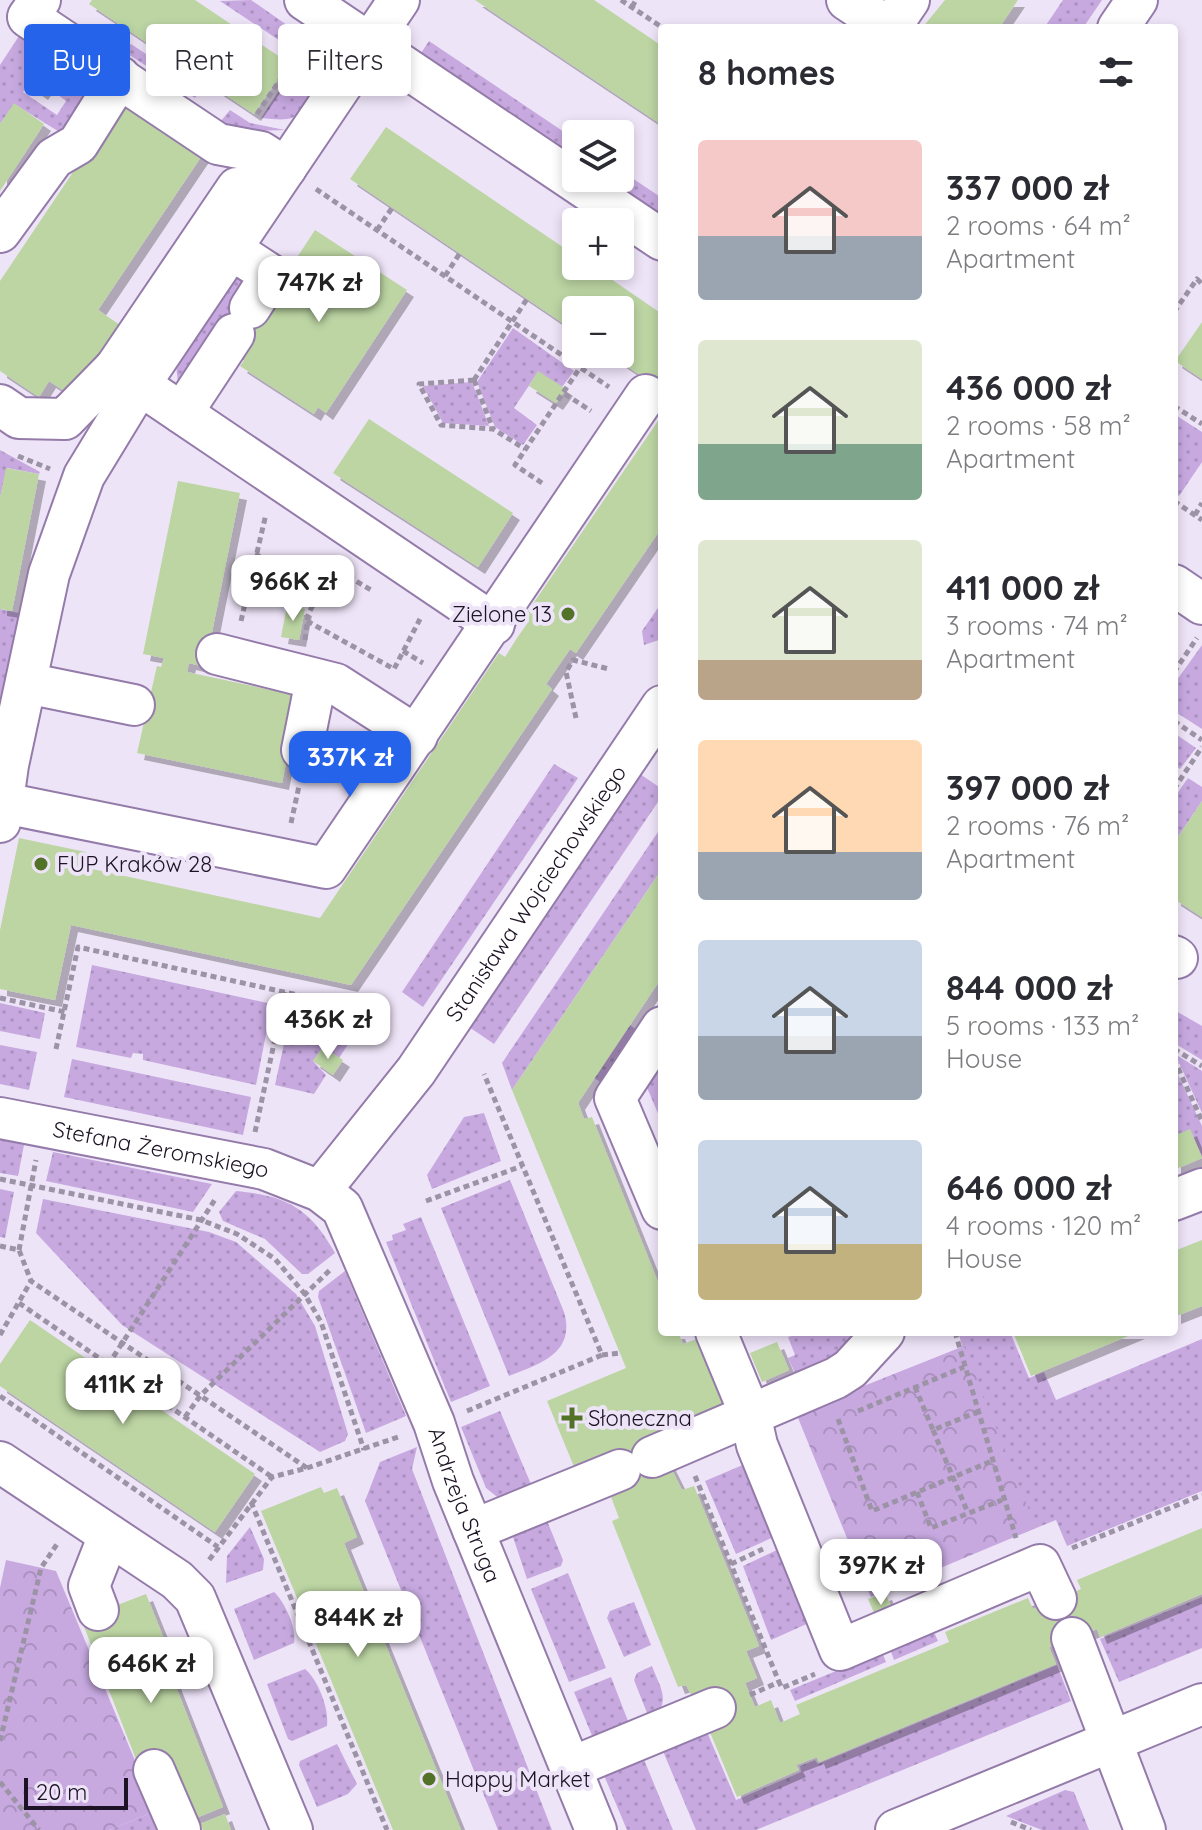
<!DOCTYPE html>
<meta charset="utf-8">
<style>
body{margin:0;font-family:Quicksand,sans-serif;background:#f7f7f7;color:#2b2b33;height:100vh;display:flex;flex-direction:column;font-size:30px;white-space:nowrap}
*{box-sizing:border-box;margin:0}
p{font-size:26px;color:#7c7c81}
.icon{flex:none;width:44px;height:44px;fill:none;stroke:currentColor;stroke-width:2;stroke-linecap:round;stroke-linejoin:round}
.map{position:relative;flex:1;overflow:hidden}
.panel{position:absolute;left:658px;top:24px;width:520px;height:1312px;display:flex;flex-direction:column;background:#fff;border-radius:8px;box-shadow:0 4px 12px #0003}
.panel>*{flex:none}
.guide{position:absolute;left:24px;top:24px;width:514px;height:72px;display:flex;gap:16px}
.buttons{position:absolute;left:562px;top:120px;display:grid;gap:16px}
.buttons a{display:grid;place-items:center;width:72px;height:72px;border-radius:8px;background:#fff;box-shadow:0 4px 12px #0003;font-size:40px}
.scale{position:absolute;left:24px;bottom:20px;width:104px;box-sizing:border-box;padding-left:8px;border:4px solid #1d1324;border-top:0;font-size:22px;line-height:28px;white-space:nowrap;color:#1d1324;-webkit-text-stroke:6px #eee4f8;paint-order:stroke}
.price{position:absolute;translate:-50% -68px;padding:0 18px;border-radius:16px;background:#fff;color:#222;font-size:26px;line-height:52px;filter:drop-shadow(0 2px 4px #0008)}
.price::after{content:'';position:absolute;left:50%;top:48px;width:24px;height:18px;margin-left:-12px;background:inherit;clip-path:polygon(0 0,100% 0,50% 100%)}
.price.on{background:#2563eb;color:#fff}
ul{padding:0;list-style:none}
li{display:flex;align-items:center;gap:24px;height:200px;padding:0 40px}
li span{display:grid;place-items:center;flex:none;width:224px;height:160px;border-radius:8px;color:#555}
li>.icon{margin-inline-start:auto}
span .icon{width:96px;height:96px;fill:#fffc;stroke-width:1}
li b{font-size:34px}
h2{display:flex;justify-content:space-between;align-items:center;height:96px;padding:0 40px;font-size:34px}
.pill{padding:0 28px;border-radius:8px;background:#fff;box-shadow:0 4px 12px #0003;font-size:28px;line-height:72px}
.pill.on{background:#2563eb;color:#fff}
.map>svg:first-child{display:block}
.grass{fill:url(#grass-dots)}
.forest{fill:url(#forest-crowns)}
.building{fill:#bcd5a3;filter:url(#shadow)}
.lines{fill:none;stroke-linecap:round;stroke-linejoin:round}
.minor-casing{stroke:#947ba9;stroke-width:44}
.path{stroke:#9d93a6;stroke-width:5;stroke-dasharray:6 4;stroke-linecap:butt}
.minor{stroke:#fff;stroke-width:40}
.poi-dot{fill:#527228;stroke:#eee4f8;stroke-width:3}
.labels{text-anchor:middle;stroke-width:8;stroke-linejoin:round;paint-order:stroke}
.poi-label{font-size:22px;fill:#1d1324;stroke:#eee4f8;text-anchor:start}
.street-label{font-size:22px;fill:#1d1324;stroke:#eee4f8}
</style>
<div class="map">
<svg width="1202" height="1830" viewBox="0 0 1202 1830">
<defs>
<pattern id="grass-dots" width="8" height="8" patternUnits="userSpaceOnUse" patternTransform="scale(2)"><rect width="8" height="8" fill="#c7a9e0"/><path d="M2 2h.1M6 6h.1" fill="none" stroke="#aa91c0" stroke-width="1.8" stroke-linecap="round"/></pattern>
<pattern id="forest-crowns" width="20" height="18" patternUnits="userSpaceOnUse" patternTransform="scale(2)"><rect width="20" height="18" fill="#c7a9e0"/><path d="M2 6a3 3 0 1 1 6 0M12 15a3 3 0 1 1 6 0" fill="none" stroke="#aa91c0"/></pattern>
<filter id="shadow"><feDropShadow dx="7" dy="7" stdDeviation="0" flood-color="#0004"/></filter>
</defs>
<rect width="100%" height="100%" fill="#eee4f8"/>
<!-- grass -->
<g class="grass">
<path d="M251 0 323 50 329 62 327 72 220 1Z"/>
<path d="M1063 0H1102L1083 28H1044Z"/>
<path d="M19 36 48 55 23 92 57 115 66 101 57 94 72 70 100 89 66 136 14 104 0 124V65Z"/>
<path d="M429 41 576 140V158L421 53Z"/>
<path d="M131 44 200 90 195 98 125 52Z"/>
<path d="M299 70 319 83C297 116 303 123 261 118L291 72 296 75Z"/>
<path d="M230 110 250 123 285 130 223 132 216 127Z"/>
<path d="M620 170 662 198V216L606 178H620Z"/>
<path d="M238 272 247 289 178 383 176 365Z"/>
<path d="M513 328 574 371 562 387 538 372 514 408 537 425 523 445 495 427 477 382Z"/>
<path d="M472 382 489 426 443 423 423 386Z"/>
<path d="M1174 414 1202 432V462L1179 496 1174 493Z"/>
<path d="M0 450 40 472 39 474 7 468 0 498Z"/>
<path d="M662 602V639L644 645 642 631Z"/>
<path d="M0 609 23 614 0 709Z"/>
<path d="M1202 645V729L1174 711V684Z"/>
<path d="M1174 733 1196 748 1180 769 1174 765Z"/>
<path d="M554 764 578 778 423 1007 402 992Z"/>
<path d="M640 774 662 789V796L494 1044 469 1027Z"/>
<path d="M1188 778 1202 787V801L1174 843V798Z"/>
<path d="M662 826V869L512 1090 502 1063Z"/>
<path d="M92 965 272 1004 256 1085 143 1060V1054L133 1053 131 1058 76 1047Z"/>
<path d="M0 1003 45 1013 40 1039 0 1031Z"/>
<path d="M292 1007C314 1012 347 1012 353 1037L339 1058 323 1047 313 1061 326 1075 314 1094 275 1085Z"/>
<path d="M1176 1011 1202 1026V1060L1174 1043Z"/>
<path d="M630 1025 637 1030 602 1083 594 1078Z"/>
<path d="M0 1045 37 1052 29 1090 0 1084Z"/>
<path d="M662 1050V1123L643 1078Z"/>
<path d="M1175 1054 1202 1071V1113Z"/>
<path d="M72 1059 251 1097 243 1135 64 1097Z"/>
<path d="M1174 1066 1202 1126V1156L1190 1130 1174 1136Z"/>
<path d="M484 1113 501 1161 432 1189 427 1175 464 1117Z"/>
<path d="M0 1140 24 1145 18 1176 0 1173Z"/>
<path d="M53 1152 212 1184 193 1212 46 1181Z"/>
<path d="M510 1180 564 1312C576 1353 540 1364 509 1376L441 1208Z"/>
<path d="M0 1189 14 1192 5 1238 0 1237Z"/>
<path d="M236 1191C286 1196 309 1207 335 1253L308 1274H302L265 1239 223 1221 219 1212Z"/>
<path d="M43 1199 209 1232 236 1242 296 1294 315 1326 348 1434 345 1441 320 1452 122 1325 36 1233Z"/>
<path d="M421 1217 490 1386 451 1402 386 1242 393 1240 392 1235 406 1230 403 1224Z"/>
<path d="M345 1271 406 1416 366 1433 318 1297 319 1291Z"/>
<path d="M806 1332H859L827 1362 797 1377 788 1358 795 1355 788 1337Z"/>
<path d="M958 1332H1010L1029 1378 1044 1372 1056 1400 1202 1339V1491L1067 1546 1056 1520 1019 1535Z"/>
<path d="M500 1411 536 1496 501 1500 486 1488 461 1427Z"/>
<path d="M417 1447 412 1469 552 1830H498L365 1501 380 1462Z"/>
<path d="M745 1464 776 1536 736 1554 705 1481Z"/>
<path d="M543 1511 563 1560 561 1566 527 1579 513 1537 514 1531Z"/>
<path d="M250 1527 264 1559 263 1570 226 1583 227 1556Z"/>
<path d="M781 1548 811 1622 771 1640 743 1566Z"/>
<path d="M568 1573 606 1668 569 1682 531 1589Z"/>
<path d="M274 1592C285 1602 297 1629 294 1643L254 1660 234 1609Z"/>
<path d="M1202 1597V1648L1119 1682 1100 1639Z"/>
<path d="M634 1602 651 1645 624 1657 607 1618 610 1611Z"/>
<path d="M933 1630 938 1641 894 1660 890 1649Z"/>
<path d="M882 1652 886 1662 795 1701 790 1690Z"/>
<path d="M1057 1665 1071 1701 756 1830H696L660 1744 704 1725 736 1800 801 1772 800 1766 815 1760 818 1764Z"/>
<path d="M652 1666C662 1692 671 1700 651 1723L634 1680 637 1673Z"/>
<path d="M305 1669C318 1680 329 1708 327 1726L292 1741 288 1739 267 1684Z"/>
<path d="M611 1677 633 1734 595 1743 574 1692Z"/>
<path d="M337 1744 357 1784 348 1794 317 1807 299 1765 300 1761Z"/>
<path d="M640 1750 673 1830H627L603 1773Z"/>
<path d="M1065 1790 1074 1792 1089 1830H1042L1006 1816Z"/>
<path d="M156 1811 164 1830H109Z"/>
</g>
<!-- forest -->
<g class="forest">
<path d="M964 1346 1036 1528 871 1597 796 1413Z"/>
<path d="M6 1560 56 1571 156 1811 109 1830H0V1588Z"/>
</g>
<!-- building -->
<g class="building">
<path d="M92 0H195L289 63 254 114 89 4Z"/>
<path d="M475 0H594L662 46V125Z"/>
<path d="M945 0H1018L999 28H922Z"/>
<path d="M37 67 52 78 41 93 27 83Z"/>
<path d="M122 99 203 154 98 310 120 325 72 396 49 381 39 397 0 371V281Z"/>
<path d="M14 103 44 124 0 191V124Z"/>
<path d="M386 127 576 256V266H592L662 314V390L609 354H620V310H576V332L350 179Z"/>
<path d="M315 230 407 290 326 413 318 407 314 414 240 366 245 359 235 352Z"/>
<path d="M1202 322V379L1175 361Z"/>
<path d="M538 371 566 389 556 403 529 386Z"/>
<path d="M662 415V527L576 653 570 649 546 684 552 689 351 985 71 925 55 1000 0 989V930L19 838 86 852 83 867 320 918 499 653 505 657 517 638 529 621 524 617Z"/>
<path d="M369 419 513 513 478 567 333 473Z"/>
<path d="M6 468 39 474 12 611 0 609V498Z"/>
<path d="M178 481 240 493 205 667 189 663 187 672 299 696 282 783 137 753 157 666 161 667 164 658 143 654Z"/>
<path d="M287 606 305 609 299 640 281 637Z"/>
<path d="M1202 801V917L1174 899V843Z"/>
<path d="M662 869V977L578 1103 584 1119 592 1117 662 1292V1332H678L683 1344 699 1338 729 1411 669 1464 682 1490 694 1486 759 1646 746 1651 757 1678 745 1683 755 1707 771 1700 780 1723 800 1714 796 1705 949 1642 945 1632 1028 1598 1033 1609 1072 1593 1081 1589 1077 1580 1202 1528V1594L1100 1637 1097 1629 1049 1647 1056 1664 819 1762 817 1757 796 1765 799 1770 737 1797 707 1725 686 1685 678 1687 612 1521 619 1518 608 1489 577 1474 547 1401 626 1368 512 1090Z"/>
<path d="M323 1047 343 1060 333 1075 313 1061Z"/>
<path d="M1190 1129 1202 1158 1174 1170V1136Z"/>
<path d="M1202 1240V1306L1174 1317V1251Z"/>
<path d="M30 1320 255 1474 215 1532 0 1386V1364Z"/>
<path d="M1013 1332H1138L1031 1376Z"/>
<path d="M777 1342 789 1370 762 1382 750 1353Z"/>
<path d="M321 1487 324 1493 337 1488 357 1537 344 1543 461 1830H393L261 1511Z"/>
<path d="M885 1593 895 1615 878 1622 868 1599Z"/>
<path d="M146 1594 166 1644 160 1646 223 1807 191 1820 141 1772 81 1619Z"/>
<path d="M225 1814 231 1830H203L200 1824Z"/>
</g>
<g class="lines">
<!-- minor casing -->
<g class="minor-casing">
<g id="minor">
<path d="M40 0 28 17 218 144 261 152 286 168"/>
<path d="M305 0 662 240"/>
<path d="M847 0 889 28"/>
<path d="M890 28 909 0"/>
<path d="M1118 28 1137 0"/>
<path d="M271 189 237 188 115 368 494 624"/>
<path d="M0 232 54 158 78 144 120 77"/>
<path d="M231 249 271 275 250 308"/>
<path d="M0 405 19 418 65 419 115 368"/>
<path d="M182 413 234 334"/>
<path d="M1174 585 1202 604"/>
<path d="M217 654 336 684 417 736"/>
<path d="M26 683 134 705"/>
<path d="M302 750 316 680"/>
<path d="M4 803 326 868 646 395"/>
<path d="M0 822 8 765 49 574 84 476 140 384 399 0"/>
<path d="M1174 956 1177 958"/>
<path d="M662 1027 615 1098 662 1209"/>
<path id="s1" d="M0 1118 264 1169 320 1191 342 1208 434 1423 453 1481 596 1830"/>
<path id="s2" d="M320 1191 416 1071 662 706"/>
<path d="M1174 1200 1202 1189"/>
<path d="M716 1332 750 1414 757 1445 840 1650 1040 1565 1056 1599"/>
<path d="M652 1457 836 1378 850 1369 884 1332"/>
<path d="M0 1462 177 1580 195 1598 292 1830"/>
<path d="M473 1530 620 1470"/>
<path d="M98 1610 89 1586 109 1535"/>
<path d="M1072 1638 1145 1830"/>
<path d="M570 1768 715 1708"/>
<path d="M154 1770 180 1830"/>
<path d="M896 1830 1202 1704"/>
</g>
</g>
<!-- path -->
<g class="path">
<path d="M621 0 663 28"/>
<path d="M632 7 636 0"/>
<path d="M257 114 294 59"/>
<path d="M316 189 609 387"/>
<path d="M377 230 392 208"/>
<path d="M445 276 460 253"/>
<path d="M1174 312 1197 279 1202 284"/>
<path d="M474 380 419 384 441 425 493 429 525 449"/>
<path d="M474 380 527 299"/>
<path d="M474 380 493 429"/>
<path d="M565 394 591 411"/>
<path d="M1174 406 1202 424"/>
<path d="M18 456 50 469"/>
<path d="M542 483 515 465 589 354"/>
<path d="M1174 501 1202 520"/>
<path d="M1195 515 1202 503"/>
<path d="M255 554 319 590"/>
<path d="M331 566 371 590"/>
<path d="M241 621 266 514"/>
<path d="M307 621 394 669 420 619"/>
<path d="M305 640 308 615 335 560"/>
<path d="M403 651 423 663"/>
<path d="M1174 672 1197 638"/>
<path d="M576 718 566 672 573 660 609 669"/>
<path d="M1174 721 1202 740"/>
<path d="M1174 789 1202 747"/>
<path d="M291 823 299 786"/>
<path d="M0 998 65 1012"/>
<path d="M56 1049 78 947 376 1012"/>
<path d="M1174 1049 1202 1066"/>
<path d="M1174 1059 1202 1121"/>
<path d="M255 1132 285 992"/>
<path d="M0 1179 201 1220 237 1234 275 1259 304 1293 321 1322 364 1450"/>
<path d="M426 1201 522 1166"/>
<path d="M0 1246 19 1250 31 1281 307 1468 272 1477 209 1560"/>
<path d="M19 1250 36 1160"/>
<path d="M19 1303 272 1477"/>
<path d="M955 1332 1016 1538"/>
<path d="M0 1335 31 1281"/>
<path d="M602 1355 620 1353"/>
<path d="M108 1365 216 1198"/>
<path d="M915 1387 933 1430 977 1412"/>
<path d="M0 1396 218 1547"/>
<path d="M467 1411 602 1355 484 1074"/>
<path d="M858 1411 964 1367"/>
<path d="M185 1417 200 1396 331 1269"/>
<path d="M838 1419 872 1511 992 1461"/>
<path d="M933 1430 968 1513"/>
<path d="M307 1468 401 1436"/>
<path d="M695 1476 779 1682"/>
<path d="M917 1492 931 1528 1002 1500"/>
<path d="M251 1502 387 1830"/>
<path d="M1072 1548 1202 1495"/>
<path d="M731 1564 763 1549"/>
<path d="M750 1695 779 1682 782 1688 815 1674"/>
<path d="M0 1741 41 1568 57 1544"/>
<path d="M0 1782 39 1830"/>
<path d="M1011 1822 1031 1830"/>
</g>
<!-- minor -->
<use href="#minor" class="minor"/>
</g>
<!-- markers -->
<g class="poi-dot">
<circle cx="568" cy="614" r="8"/>
<circle cx="41" cy="864" r="8"/>
<path d="M568 1406h8v8h8v8h-8v8h-8v-8h-8v-8h8z"/>
<circle cx="429" cy="1779" r="8"/>
</g>
<g class="labels">
<!-- poi labels -->
<g class="poi-label">
<text x="552" y="622" text-anchor="end">Zielone 13</text>
<text x="57" y="872">FUP Kraków 28</text>
<text x="588" y="1426">Słoneczna</text>
<text x="445" y="1787">Happy Market</text>
</g>
<!-- street labels -->
<g class="street-label">
<text dy="8" stroke="none"><textPath href="#s2" startOffset="368">Stanisława Wojciechowskiego</textPath></text>
<text dy="8" stroke="none"><textPath href="#s1" startOffset="164">Stefana Żeromskiego</textPath></text>
<text dy="8" stroke="none"><textPath href="#s1" startOffset="678">Andrzeja Struga</textPath></text>
</g>
</g>
</svg>
<div class="buttons">
<a><svg class="icon" aria-label="layers" viewBox="0 0 24 24"><path d="M12 4l9 5-9 5-9-5zM3 14l9 5 9-5"/></svg></a>
<a>+</a>
<a>−</a>
</div>
<div class="scale">20 m</div>
<b class="price" style="left:319px;top:324px">747K zł</b>
<b class="price" style="left:293px;top:623px">966K zł</b>
<b class="price on" style="left:350px;top:799px">337K zł</b>
<b class="price" style="left:328px;top:1061px">436K zł</b>
<b class="price" style="left:123px;top:1426px">411K zł</b>
<b class="price" style="left:881px;top:1607px">397K zł</b>
<b class="price" style="left:358px;top:1659px">844K zł</b>
<b class="price" style="left:151px;top:1705px">646K zł</b>
<div class="guide">
<a class="pill on">Buy</a>
<a class="pill">Rent</a>
<a class="pill">Filters</a>
</div>
<section class="panel">
<h2>8 homes<svg class="icon" aria-label="filters" viewBox="0 0 24 24"><path d="M4 7h16M4 17h16"/><circle cx="9" cy="7" r="2"/><circle cx="15" cy="17" r="2"/></svg></h2>
<ul>
<li><span style="background:linear-gradient(#f6c9c9 60%,#9aa5b1 0)"><svg class="icon" aria-label="home" viewBox="0 0 24 24"><path d="M3 11l9-7 9 7M6 9v11h12V9"/></svg></span><div><b>337 000 zł</b><p>2 rooms · 64 m²</p><p>Apartment</p></div></li>
<li><span style="background:linear-gradient(#dfe7d0 65%,#7fa58c 0)"><svg class="icon" aria-label="home" viewBox="0 0 24 24"><path d="M3 11l9-7 9 7M6 9v11h12V9"/></svg></span><div><b>436 000 zł</b><p>2 rooms · 58 m²</p><p>Apartment</p></div></li>
<li><span style="background:linear-gradient(#dfe7d0 75%,#b9a48a 0)"><svg class="icon" aria-label="home" viewBox="0 0 24 24"><path d="M3 11l9-7 9 7M6 9v11h12V9"/></svg></span><div><b>411 000 zł</b><p>3 rooms · 74 m²</p><p>Apartment</p></div></li>
<li><span style="background:linear-gradient(#ffd9b3 70%,#9aa5b1 0)"><svg class="icon" aria-label="home" viewBox="0 0 24 24"><path d="M3 11l9-7 9 7M6 9v11h12V9"/></svg></span><div><b>397 000 zł</b><p>2 rooms · 76 m²</p><p>Apartment</p></div></li>
<li><span style="background:linear-gradient(#c9d6e8 60%,#9aa5b1 0)"><svg class="icon" aria-label="home" viewBox="0 0 24 24"><path d="M3 11l9-7 9 7M6 9v11h12V9"/></svg></span><div><b>844 000 zł</b><p>5 rooms · 133 m²</p><p>House</p></div></li>
<li><span style="background:linear-gradient(#c9d6e8 65%,#c2b280 0)"><svg class="icon" aria-label="home" viewBox="0 0 24 24"><path d="M3 11l9-7 9 7M6 9v11h12V9"/></svg></span><div><b>646 000 zł</b><p>4 rooms · 120 m²</p><p>House</p></div></li>
</ul>
</section>
</div>
